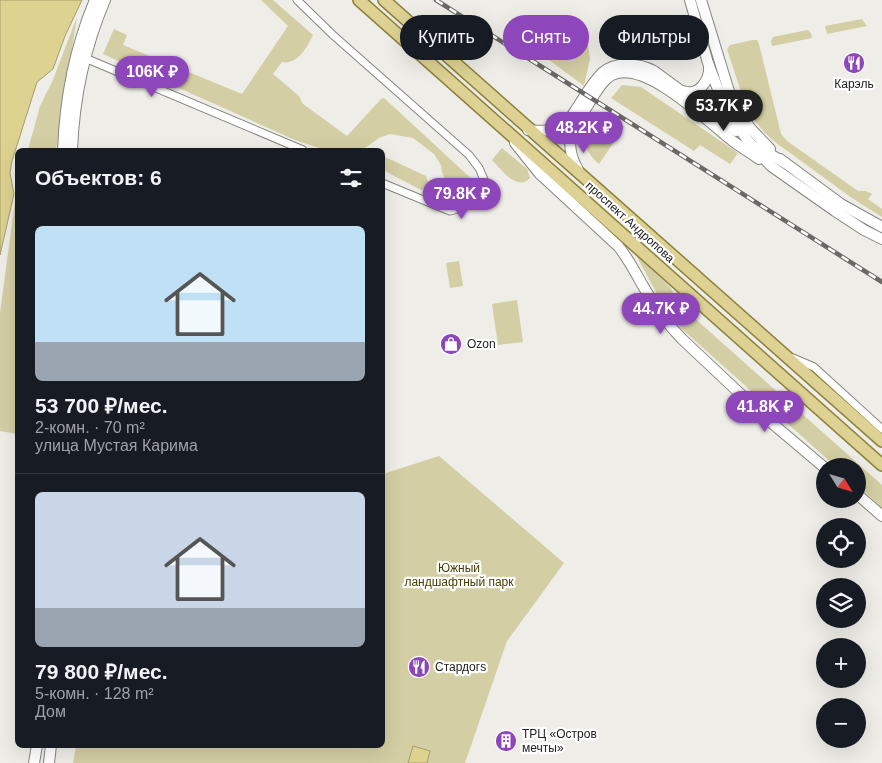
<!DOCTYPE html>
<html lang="ru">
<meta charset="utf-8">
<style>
body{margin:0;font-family:Helvetica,sans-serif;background:#20242c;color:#f1f3f6;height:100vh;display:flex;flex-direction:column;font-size:19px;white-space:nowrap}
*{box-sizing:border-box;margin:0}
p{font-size:16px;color:#9ea1a6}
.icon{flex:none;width:28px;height:28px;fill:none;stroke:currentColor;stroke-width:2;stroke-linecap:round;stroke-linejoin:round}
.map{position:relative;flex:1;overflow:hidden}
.sheet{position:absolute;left:15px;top:148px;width:370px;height:600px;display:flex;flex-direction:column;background:#171b24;border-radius:8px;box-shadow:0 5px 20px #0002}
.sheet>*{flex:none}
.hud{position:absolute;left:400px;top:15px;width:406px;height:45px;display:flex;gap:10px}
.needle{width:32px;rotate:127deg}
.fabs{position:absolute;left:816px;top:458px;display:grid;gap:10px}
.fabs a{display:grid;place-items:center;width:50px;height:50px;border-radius:50%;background:#171b24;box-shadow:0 5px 20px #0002;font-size:25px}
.price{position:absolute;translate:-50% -42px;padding:0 11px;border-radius:18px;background:#8e47ba;color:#fff;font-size:16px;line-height:32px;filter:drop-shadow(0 1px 2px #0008)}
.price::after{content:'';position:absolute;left:50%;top:30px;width:15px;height:11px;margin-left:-8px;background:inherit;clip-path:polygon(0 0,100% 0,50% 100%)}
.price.current{background:#222;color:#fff}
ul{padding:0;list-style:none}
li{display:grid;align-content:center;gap:10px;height:265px;padding:0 20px}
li+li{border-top:1px solid #363941}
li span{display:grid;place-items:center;height:155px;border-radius:8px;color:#555}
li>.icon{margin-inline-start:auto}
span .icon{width:90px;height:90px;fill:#fffc;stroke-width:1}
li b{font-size:21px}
h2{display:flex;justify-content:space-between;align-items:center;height:60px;padding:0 20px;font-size:21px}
.pill{padding:0 18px;border-radius:22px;background:#171b24;box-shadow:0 5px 20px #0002;font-size:18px;line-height:45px}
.pill.current{background:#8e47ba;color:#fff}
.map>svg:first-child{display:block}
.green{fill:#d4cea4}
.water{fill:#ddd28f;stroke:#a59d6e}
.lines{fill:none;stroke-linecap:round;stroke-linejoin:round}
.street-casing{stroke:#868680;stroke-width:9}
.secondary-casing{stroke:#868680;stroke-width:12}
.primary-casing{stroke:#8d813c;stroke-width:14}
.street{stroke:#fff;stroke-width:7}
.secondary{stroke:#fff;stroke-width:10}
.primary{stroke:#ddd293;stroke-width:11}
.rail-casing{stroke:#696865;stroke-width:4.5}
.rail{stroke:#fff;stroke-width:2.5;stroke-dasharray:8;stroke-linecap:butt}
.labels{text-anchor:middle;stroke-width:4.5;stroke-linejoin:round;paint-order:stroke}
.poi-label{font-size:12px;fill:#222220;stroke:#fff;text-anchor:start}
.street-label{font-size:12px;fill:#222220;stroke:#fff}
.park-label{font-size:12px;fill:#453d06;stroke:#fff}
</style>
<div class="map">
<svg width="882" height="763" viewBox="0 0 882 763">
<rect width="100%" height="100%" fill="#eeede7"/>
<!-- green -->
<g class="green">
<path d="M261 0H273L313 35C307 47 298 65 282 62L273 74 299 96 303 104 347 136 381 99 384 98 475 182C476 192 472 197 462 199L448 188 442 172 441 165 434 154 413 138 390 134 379 138 362 150H325L295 140 103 54 114 29 127 35 123 45 242 94 288 26Z"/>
<path d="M77 17 56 150H28L40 106 52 82Z"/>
<path d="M862 19 867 26 827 34 825 26Z"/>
<path d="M808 30 811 33 812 38 772 46 771 41 773 37Z"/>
<path d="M571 32 588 44 590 59 584 86 548 59Z"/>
<path d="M753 40H757L759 44 781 134 787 141 858 191H866L872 194 868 199 882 209V217L852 198 775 142 765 133 755 121 743 98 727 49 730 45Z"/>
<path d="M622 85 641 87 738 153 730 164 700 145 694 151 611 98Z"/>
<path d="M601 112 624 127 599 164C577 145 587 132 601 112Z"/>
<path d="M502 148 527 169 530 178C517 192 501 169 492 160Z"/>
<path d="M383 156 426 176 428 182 426 187 421 190 383 170Z"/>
<path d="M17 186 18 434H17L0 431V313Z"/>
<path d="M638 256 671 288 673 292 662 303 637 257Z"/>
<path d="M459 261 463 286 450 288 446 263Z"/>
<path d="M673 299 882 485V508L858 486V466H835L681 328 666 307Z"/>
<path d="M517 300 523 342 498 345 492 304Z"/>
<path d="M439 456 564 563 507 641 465 763H73L76 745H382L383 474Z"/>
</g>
<!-- water -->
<g class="water">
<path d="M0 0H82L65 36 53 69 37 82 12 161 10 173 14 194 0 255Z"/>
<path d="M413 746 430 751 427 763H408Z"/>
</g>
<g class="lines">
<!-- street casing -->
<g class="street-casing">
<g id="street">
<path d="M297 0 333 35 469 155 479 168 485 182 481 195 475 202 462 208 450 211 382 183"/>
<path d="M85 58 303 150"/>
<path d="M793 358 814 367 882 429"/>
</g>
</g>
<!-- secondary casing -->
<g class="secondary-casing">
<g id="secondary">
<path d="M690 0 708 63 725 108 748 141 771 166 835 211 864 230 882 239"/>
<path d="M701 0 731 98 750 128 770 149"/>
<path d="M683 91C699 97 710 80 709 66"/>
<path d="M528 130C541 131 550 132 562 126 568 123 573 114 577 108 585 96 592 83 602 73 615 61 639 63 654 71L736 131"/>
<path d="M515 143 539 173 618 246C628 258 635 272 643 286 654 305 666 323 682 339L767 419 825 468"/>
<path d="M758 147 785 163"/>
<path d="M63 150C65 99 75 47 95 0"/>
<path d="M72 150C74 99 85 47 105 0"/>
<path d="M780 159 841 204 882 227"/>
<path d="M578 170C565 146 569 132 584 111 592 100 600 81 612 75 645 58 709 123 734 142 742 148 751 153 759 159"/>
<path d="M858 495 882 516"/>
<path d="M34 763 37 745"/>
<path d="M49 763 51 745"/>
</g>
</g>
<!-- primary casing -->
<g class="primary-casing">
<g id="primary">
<path d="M359 0 882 465"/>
<path d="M384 0C549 148 717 293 882 441"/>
</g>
</g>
<!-- street -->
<use href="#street" class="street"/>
<!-- secondary -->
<use href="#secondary" class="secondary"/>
<!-- primary -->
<use href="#primary" class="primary"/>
<!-- rail casing -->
<g class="rail-casing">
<path id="rail" d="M436 0 882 282"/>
</g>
<!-- rail -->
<use href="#rail" class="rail"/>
</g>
<!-- icons -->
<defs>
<g id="restaurant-disc" transform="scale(1.125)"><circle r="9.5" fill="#8e47ba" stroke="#fff"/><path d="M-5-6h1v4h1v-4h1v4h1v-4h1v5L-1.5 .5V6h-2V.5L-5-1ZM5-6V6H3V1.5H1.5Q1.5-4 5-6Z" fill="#fff"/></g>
<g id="shop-disc" transform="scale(1.125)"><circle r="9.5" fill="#8e47ba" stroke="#fff"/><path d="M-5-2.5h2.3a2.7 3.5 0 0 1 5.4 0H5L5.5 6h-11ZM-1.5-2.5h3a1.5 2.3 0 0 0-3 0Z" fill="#fff"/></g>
<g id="building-disc" transform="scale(1.125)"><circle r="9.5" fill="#8e47ba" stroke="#fff"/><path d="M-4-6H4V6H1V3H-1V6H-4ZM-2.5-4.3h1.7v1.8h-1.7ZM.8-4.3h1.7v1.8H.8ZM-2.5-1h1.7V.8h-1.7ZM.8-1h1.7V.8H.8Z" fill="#fff"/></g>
</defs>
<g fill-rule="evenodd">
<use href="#restaurant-disc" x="854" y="63"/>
<use href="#shop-disc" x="451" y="344"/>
<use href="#restaurant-disc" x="419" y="667"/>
<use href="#building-disc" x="506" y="741"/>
</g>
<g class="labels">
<!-- poi labels -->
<g class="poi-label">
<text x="854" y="88" text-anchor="middle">Карэль</text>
<text x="467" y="348">Ozon</text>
<text x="435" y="671">Стардогs</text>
<text x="522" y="738">ТРЦ «Остров<tspan x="522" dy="14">мечты»</tspan></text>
</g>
<!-- street labels -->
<g class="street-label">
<text transform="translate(630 222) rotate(42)" y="4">проспект Андропова</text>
</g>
<!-- park labels -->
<g class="park-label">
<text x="459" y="572">Южный<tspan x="459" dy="14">ландшафтный парк</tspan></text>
</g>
</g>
</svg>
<div class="fabs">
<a><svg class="needle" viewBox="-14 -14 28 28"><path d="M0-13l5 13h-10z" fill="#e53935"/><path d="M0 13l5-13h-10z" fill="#9ea1a6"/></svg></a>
<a><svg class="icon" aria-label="locate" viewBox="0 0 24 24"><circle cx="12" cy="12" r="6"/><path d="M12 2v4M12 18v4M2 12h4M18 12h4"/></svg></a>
<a><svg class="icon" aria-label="layers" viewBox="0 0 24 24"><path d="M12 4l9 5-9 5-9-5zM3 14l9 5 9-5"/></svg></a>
<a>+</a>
<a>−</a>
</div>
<b class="price" style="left:152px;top:98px">106K ₽</b>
<b class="price current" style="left:724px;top:132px">53.7K ₽</b>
<b class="price" style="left:584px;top:154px">48.2K ₽</b>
<b class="price" style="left:462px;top:220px">79.8K ₽</b>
<b class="price" style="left:661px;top:335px">44.7K ₽</b>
<b class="price" style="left:765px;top:433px">41.8K ₽</b>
<div class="hud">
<a class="pill">Купить</a>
<a class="pill current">Снять</a>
<a class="pill">Фильтры</a>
</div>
<section class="sheet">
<h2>Объектов: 6<svg class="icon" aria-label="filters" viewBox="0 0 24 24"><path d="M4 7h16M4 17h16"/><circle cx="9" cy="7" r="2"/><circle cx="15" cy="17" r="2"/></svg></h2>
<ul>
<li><span style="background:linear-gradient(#bfe0f5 75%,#9aa5b1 0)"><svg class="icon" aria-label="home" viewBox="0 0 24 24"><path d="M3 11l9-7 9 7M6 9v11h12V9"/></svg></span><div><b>53 700 ₽/мес.</b><p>2-комн. · 70 m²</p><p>улица Мустая Карима</p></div></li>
<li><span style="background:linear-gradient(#c9d6e8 75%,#9aa5b1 0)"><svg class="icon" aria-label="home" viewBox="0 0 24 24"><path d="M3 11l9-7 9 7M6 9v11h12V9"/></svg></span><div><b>79 800 ₽/мес.</b><p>5-комн. · 128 m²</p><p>Дом</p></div></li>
</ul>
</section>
</div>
